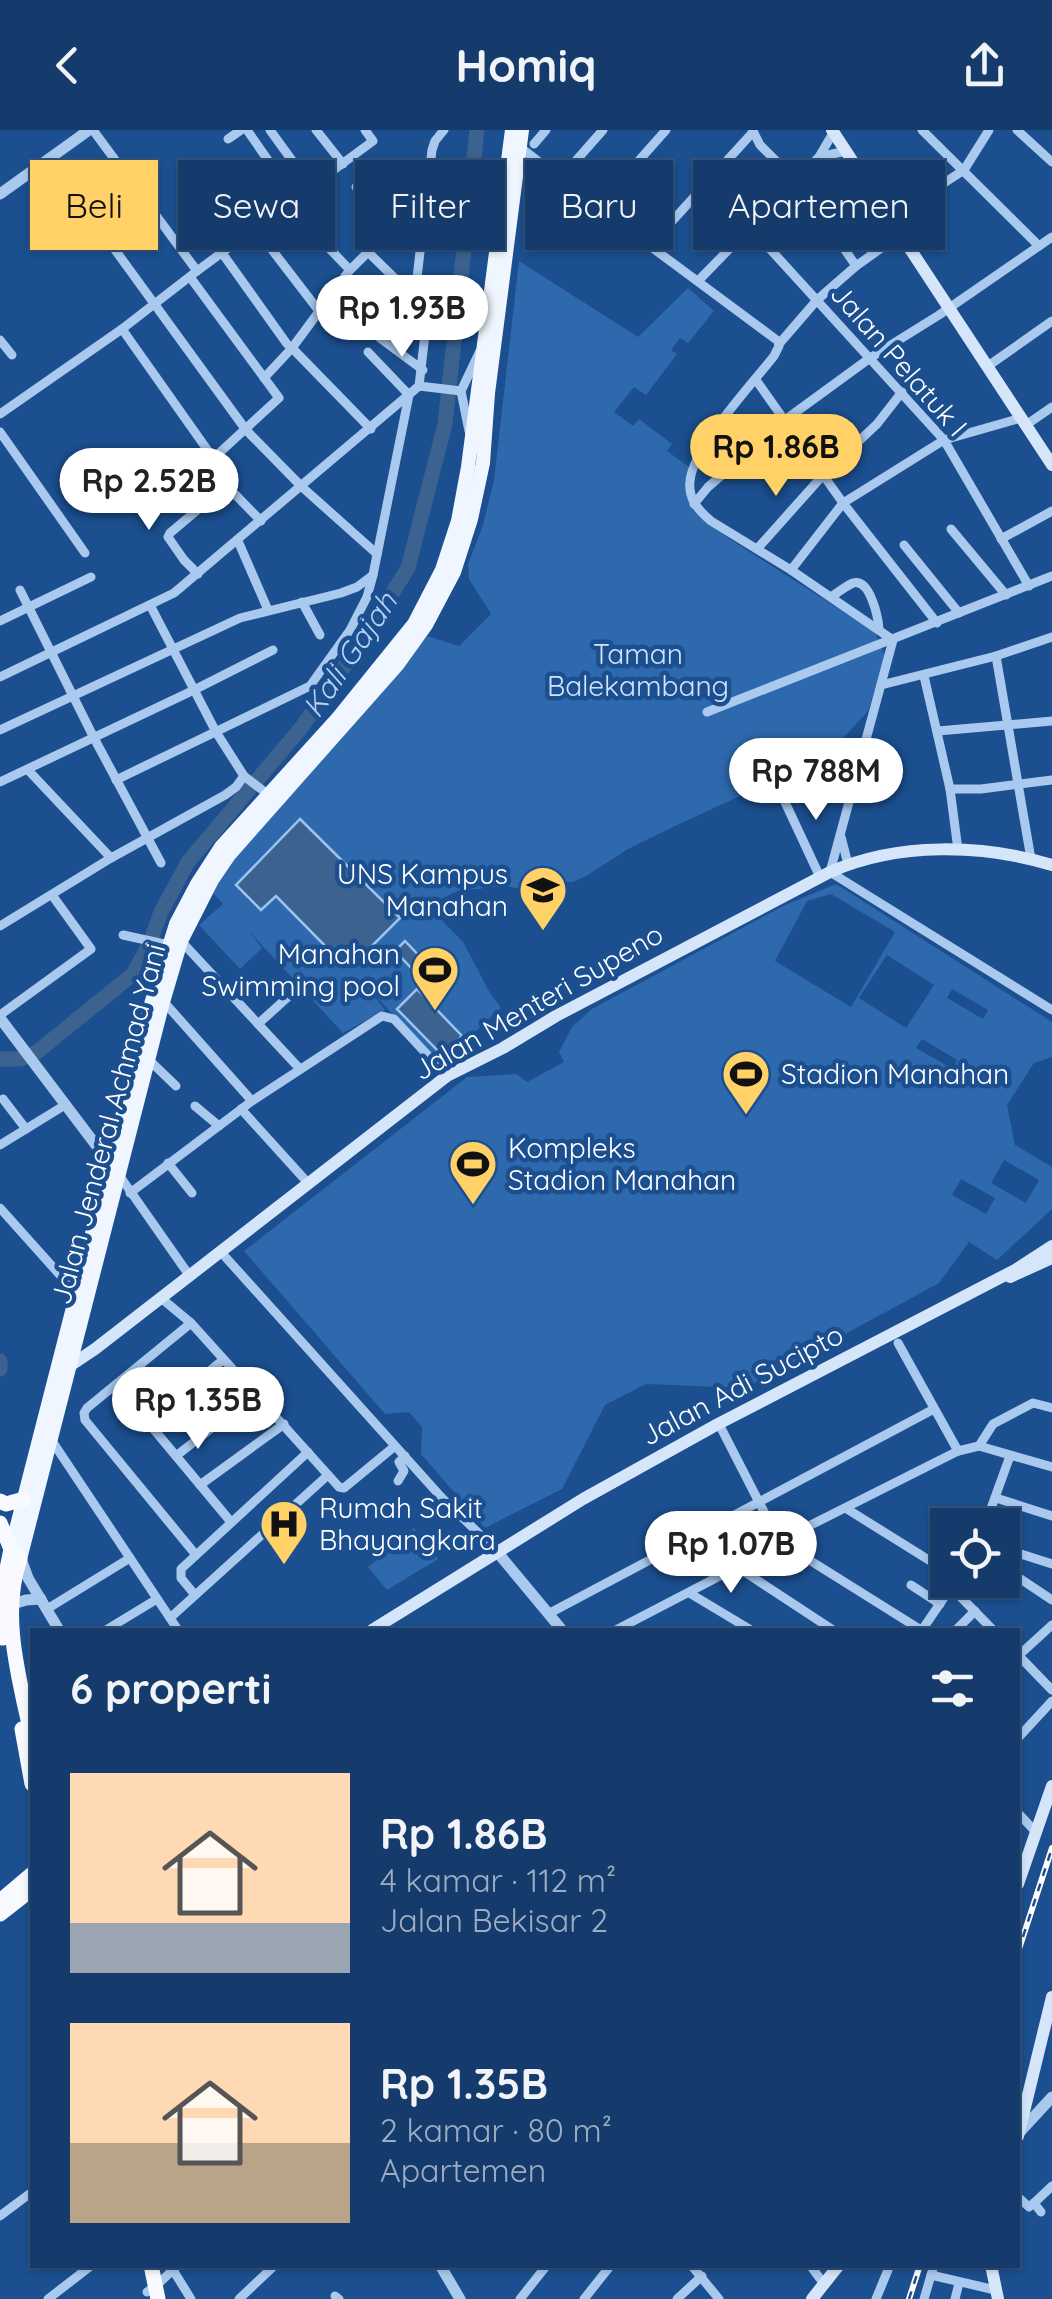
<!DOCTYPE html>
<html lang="id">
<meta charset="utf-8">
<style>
body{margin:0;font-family:Quicksand,sans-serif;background:#214673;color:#f1f3f6;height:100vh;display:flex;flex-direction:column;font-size:38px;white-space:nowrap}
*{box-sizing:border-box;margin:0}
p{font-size:32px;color:#9dadc1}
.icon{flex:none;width:55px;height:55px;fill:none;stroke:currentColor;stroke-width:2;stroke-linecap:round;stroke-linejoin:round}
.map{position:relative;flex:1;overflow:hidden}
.panel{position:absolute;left:30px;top:1498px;width:990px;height:640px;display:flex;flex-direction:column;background:#143b6b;border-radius:0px;box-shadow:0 2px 8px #0004,0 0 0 2px #33557e}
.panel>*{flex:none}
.hud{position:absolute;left:30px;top:30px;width:992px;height:90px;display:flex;gap:20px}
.buttons{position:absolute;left:930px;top:1378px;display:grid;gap:20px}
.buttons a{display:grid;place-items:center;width:90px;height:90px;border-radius:0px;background:#143b6b;box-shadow:0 2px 8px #0004,0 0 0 2px #33557e;font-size:50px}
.price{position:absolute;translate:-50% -85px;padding:0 22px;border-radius:35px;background:#fff;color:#222;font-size:32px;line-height:65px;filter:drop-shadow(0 2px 5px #0008)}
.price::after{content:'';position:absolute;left:50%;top:60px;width:30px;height:22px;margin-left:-15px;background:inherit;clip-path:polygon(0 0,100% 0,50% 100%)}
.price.on{background:#ffd166;color:#111}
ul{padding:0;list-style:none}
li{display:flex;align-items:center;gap:30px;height:250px;padding:0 40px}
li span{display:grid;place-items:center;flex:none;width:280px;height:200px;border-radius:0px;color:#555}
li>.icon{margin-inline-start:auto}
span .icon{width:120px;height:120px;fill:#fffc;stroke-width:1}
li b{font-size:42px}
h2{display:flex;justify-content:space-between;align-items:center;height:120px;padding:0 40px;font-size:42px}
.chip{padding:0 35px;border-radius:0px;background:#143b6b;box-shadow:0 2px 8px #0004,0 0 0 2px #33557e;font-size:35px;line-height:90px}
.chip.on{background:#ffd166;color:#111}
header{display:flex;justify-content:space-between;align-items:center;height:130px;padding:0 40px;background:#143b6b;font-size:45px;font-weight:700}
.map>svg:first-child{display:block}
.green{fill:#2e69ad;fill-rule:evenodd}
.water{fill:#3c6290;stroke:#9cc4f0;stroke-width:2.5}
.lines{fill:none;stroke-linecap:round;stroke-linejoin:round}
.river{stroke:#3c6290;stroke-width:15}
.minor{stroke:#a9c9ee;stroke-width:9}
.tertiary{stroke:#a9c9ee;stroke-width:11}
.secondary{stroke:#d6e6fa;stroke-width:12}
.primary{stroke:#f0f6ff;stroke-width:14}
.trunk{stroke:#f8faff;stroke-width:15}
.rail-casing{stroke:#fff;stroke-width:6}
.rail{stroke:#1b4f8f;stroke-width:2.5;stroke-dasharray:8;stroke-linecap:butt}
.labels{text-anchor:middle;stroke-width:9;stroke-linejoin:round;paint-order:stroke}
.street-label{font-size:28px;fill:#fff;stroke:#1b4f8f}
.park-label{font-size:28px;fill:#cfe3fa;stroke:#1b4f8f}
.poi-label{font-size:28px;fill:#fff;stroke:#1b4f8f;text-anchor:start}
.water-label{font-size:30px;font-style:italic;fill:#b5d3f5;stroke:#1b4f8f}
</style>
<header><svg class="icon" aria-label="back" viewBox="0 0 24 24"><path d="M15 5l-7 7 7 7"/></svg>Homiq<svg class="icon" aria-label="share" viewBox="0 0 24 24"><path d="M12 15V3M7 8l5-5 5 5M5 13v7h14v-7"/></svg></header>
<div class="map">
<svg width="1052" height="2169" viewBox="0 0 1052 2169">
<rect width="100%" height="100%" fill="#1b4f8f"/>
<!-- green -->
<g class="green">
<path d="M519 131 638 207 688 158 714 181 688 213 680 208 671 220 677 224 646 265 634 257 614 282 633 296 639 289 672 314 667 321 689 337 691 374 694 381 728 408 875 502 885 526 868 581 827 626 673 697 628 719 588 745 573 752H552L534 761 505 756 458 761 427 775 463 812 490 863 501 878 446 928 437 931 368 858 385 880 343 903 247 799 262 818 240 839 199 795 223 774 212 762 219 748 262 695 427 506 459 516 491 484 469 449 468 434 483 395 494 350Z"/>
<path d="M836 754 1052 892V927L1034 933 1007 975 1015 1015 1052 1037V1079L997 1130 969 1112 939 1153 746 1258 646 1254 605 1275 562 1359 485 1398 421 1324 422 1297 409 1282 385 1284 244 1121 467 947 517 944 527 952 564 932 559 922 572 897 592 879 785 775ZM831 764 895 802 851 877 775 831 807 771ZM887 825 934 855 906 898 859 868ZM952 859 988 880 983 889 947 868ZM922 909 957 930 953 939 916 918ZM1004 1030 1039 1050 1026 1073 991 1053ZM961 1049 995 1068 986 1084 952 1065Z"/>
<path d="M414 1398 438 1429 387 1460 368 1437Z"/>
</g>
<!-- water -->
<g class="water">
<path d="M300 689 400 788 357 831H343L336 827 276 766 261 780 236 755Z"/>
<path d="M405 811 426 833 416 843 395 821Z"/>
<path d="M417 859 462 906 442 925 397 879Z"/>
</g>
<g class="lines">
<!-- river -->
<g class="river">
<path d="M0 929H21L37 922 133 844 149 815 161 782 188 732 301 598 363 510 408 438 445 294 477 0"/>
<path d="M0 1231V1239"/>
</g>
<!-- minor -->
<g class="minor">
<path d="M93 0 197 141"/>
<path d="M247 0 293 66"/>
<path d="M270 0 312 58"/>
<path d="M316 0 343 34"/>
<path d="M444 0 435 11 432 20 416 156 427 187 419 256 461 261"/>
<path d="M922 0 1039 116"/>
<path d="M1017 0 1052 32"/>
<path d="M753 1 760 15 785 40"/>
<path d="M228 9 241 0"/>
<path d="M534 14 546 0"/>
<path d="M520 17 596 76 778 211 779 216 774 226C752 254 693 317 690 351 688 369 698 380 711 391L791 440 893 510"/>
<path d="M819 27 846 21"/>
<path d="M49 29 246 300 302 357 377 424"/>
<path d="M370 34 401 77 424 85"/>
<path d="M565 43 603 0"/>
<path d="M356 57 396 109 411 103 421 106"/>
<path d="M295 71 323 112 350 140"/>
<path d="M603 71 666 0"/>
<path d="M890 88 964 40 989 0"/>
<path d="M750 97 944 310 1029 456"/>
<path d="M256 99 319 181"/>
<path d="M655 110 753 2"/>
<path d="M841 114 856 136"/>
<path d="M222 123 287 214"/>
<path d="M698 151 819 27 833 3"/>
<path d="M122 199 211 325H217L279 268 190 147"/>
<path d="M377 206 423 240"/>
<path d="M0 210 12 225"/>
<path d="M779 214 817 170 856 136 901 104"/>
<path d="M292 218 371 299"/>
<path d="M988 236 1052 191"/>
<path d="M264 248 292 218 349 141 368 122 419 172"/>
<path d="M756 250 843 373 937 493"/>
<path d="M0 284 122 199 197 141 373 11 365 0"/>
<path d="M1026 295 1052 277"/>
<path d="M469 301 461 261 480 221"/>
<path d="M0 302 85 423"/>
<path d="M225 354 261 391"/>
<path d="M694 374 708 357 785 290 870 228 939 185 1052 107"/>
<path d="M951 399 1006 465"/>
<path d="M1001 409 1052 381"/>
<path d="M238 411 268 480"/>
<path d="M904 415 959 483"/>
<path d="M757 419 824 344 877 294 902 262"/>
<path d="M791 440 843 373 944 310 1021 288"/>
<path d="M198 444 184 430 168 407 170 403 208 371"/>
<path d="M20 460 94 608 161 733"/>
<path d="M831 467C837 463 846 456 853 453 870 448 878 487 879 499"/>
<path d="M302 472 320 505"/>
<path d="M150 475 216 602 244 646 270 666"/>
<path d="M0 491 91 447"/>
<path d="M893 510 830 742 1052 880"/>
<path d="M996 526 1031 729"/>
<path d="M924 546 950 659 958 720"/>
<path d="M0 547 174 463 419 256"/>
<path d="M881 555 996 526 1052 507"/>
<path d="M707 582 1052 446"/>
<path d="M0 600 240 488 341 463 357 457 373 445"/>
<path d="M938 601 1052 591"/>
<path d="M28 640 111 728"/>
<path d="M116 650 310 556 350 500 367 467 373 445 409 265 368 222"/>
<path d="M0 652 194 560 273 520"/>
<path d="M777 655 820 747"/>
<path d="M950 659H981L1052 650"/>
<path d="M841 707 848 734"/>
<path d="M0 796 111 728 225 665 236 657 244 646"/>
<path d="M123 805 169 815"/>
<path d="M181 811 299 938"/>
<path d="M164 872 252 971"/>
<path d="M0 885 91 819 52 765"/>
<path d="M258 894 299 857"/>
<path d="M148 929 176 956"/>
<path d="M3 969 26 999"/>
<path d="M195 976 219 996"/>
<path d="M241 979 308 1053"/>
<path d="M0 1015 65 975"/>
<path d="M168 1033 192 1063"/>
<path d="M119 1045 189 1145"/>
<path d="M130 1063 252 971 382 886 394 889 447 946"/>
<path d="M0 1078 77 1164"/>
<path d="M220 1121 442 1368 493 1417"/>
<path d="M161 1168 191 1193 339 1357 344 1358 395 1316"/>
<path d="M191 1193 87 1278 84 1283 85 1290 196 1425"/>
<path d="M898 1213 958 1321"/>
<path d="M136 1278 231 1392"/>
<path d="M148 1291 223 1230"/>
<path d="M721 1298 779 1411 921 1500"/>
<path d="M52 1311 178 1500"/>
<path d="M979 1316 993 1294 1033 1273 1052 1278"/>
<path d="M176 1326 255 1264"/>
<path d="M398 1351 404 1341 399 1332 405 1326"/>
<path d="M200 1355 284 1294"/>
<path d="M996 1368 1052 1386"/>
<path d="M847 1379 948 1442"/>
<path d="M985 1395 1010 1326"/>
<path d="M1002 1418 1052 1434"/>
<path d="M737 1437 833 1500"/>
<path d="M1019 1448 1052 1470"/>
<path d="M911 1455 940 1474"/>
<path d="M951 1457 993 1500"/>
<path d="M691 1464 751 1500"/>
<path d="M195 1465 181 1448V1439L308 1322"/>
<path d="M47 1479 130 1428"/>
<path d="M548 1484 934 1279"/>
<path d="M170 1488 328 1345"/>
<path d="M106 1500 157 1469"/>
<path d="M616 1500 737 1437 779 1411 958 1321 979 1316 1052 1337"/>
<path d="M922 1500 956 1450"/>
<path d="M956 1500 975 1481"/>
<path d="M1018 1525 1052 1560"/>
<path d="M1018 1526 1052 1495"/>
<path d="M1018 1608 1052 1571"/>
<path d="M1018 1683 1033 1699"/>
<path d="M1018 2067 1029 2077 1034 2073"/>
<path d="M1041 2082 1034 2073 1052 2056"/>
<path d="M0 2086 32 2062"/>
<path d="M691 2135 719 2169"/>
<path d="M810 2135 824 2154"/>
<path d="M173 2140 191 2169"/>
<path d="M931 2145 995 2160"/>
<path d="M147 2162 156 2156 178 2135"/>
<path d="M335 2166 339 2169"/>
<path d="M48 2169 92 2135"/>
<path d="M239 2169 275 2135"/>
<path d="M520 2169 547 2135"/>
<path d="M584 2169 611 2135"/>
<path d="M677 2169 702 2146"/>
<path d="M876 2169 890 2135"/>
<path d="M924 2169 934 2135"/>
<path d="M955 2169 959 2153"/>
</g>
<!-- tertiary -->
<g class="tertiary">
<path d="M0 64 89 0"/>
<path d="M0 888 111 1035"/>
<path d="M493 1417 562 1500"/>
<path d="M21 1429 28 1448 59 1500"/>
<path d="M13 1474 26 1470 41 1469"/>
<path d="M1018 2004 1052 1967"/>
<path d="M440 2135 460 2169"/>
</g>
<!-- secondary -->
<g class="secondary">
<path d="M832 0 1052 335"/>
<path d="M1010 1147 1052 1128"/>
<path d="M65 1239 95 1219 447 946 503 918 556 886 830 742C898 712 982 714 1052 735"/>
<path d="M372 1500 583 1369 718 1294 1015 1140 1052 1116"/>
<path d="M1018 1754 1052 1656"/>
<path d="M1018 2006 1052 1867"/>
<path d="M991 2135 998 2169"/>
<path d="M812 2169 839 2135"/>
</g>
<!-- primary -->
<g class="primary">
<path d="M11 1419 151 874 176 794 197 754 221 717 338 588 414 494 442 440 458 391 468 337 512 0"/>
<path d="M20 1429 163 872 181 811 212 750 229 725 398 534 426 495 454 442 471 389 483 333 488 263 522 0"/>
</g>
<!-- trunk -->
<g class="trunk">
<path d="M0 1371 6 1374 24 1369"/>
<path d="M0 1393 11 1419 20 1429C0 1486 20 1551 32 1608"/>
<path d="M0 1473 11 1419"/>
<path d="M0 1481 3 1508"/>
<path d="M22 1599 32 1654"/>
<path d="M0 1771 32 1744"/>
<path d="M0 1784 32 1759"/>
<path d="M151 2135 158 2169"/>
</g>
<!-- rail casing -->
<g class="rail-casing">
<g id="rail">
<path d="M1018 1822 1052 1718"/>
<path d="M909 2169 920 2135"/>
</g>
</g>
<!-- rail -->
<use href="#rail" class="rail"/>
</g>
<!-- icons -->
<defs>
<g id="university-pin" transform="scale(2.5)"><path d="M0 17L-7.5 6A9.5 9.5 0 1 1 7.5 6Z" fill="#ffd166" stroke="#1b4f8f"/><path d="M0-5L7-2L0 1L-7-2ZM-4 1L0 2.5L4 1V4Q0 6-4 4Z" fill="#111"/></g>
<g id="stadium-pin" transform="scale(2.5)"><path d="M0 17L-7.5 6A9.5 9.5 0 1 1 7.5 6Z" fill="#ffd166" stroke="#1b4f8f"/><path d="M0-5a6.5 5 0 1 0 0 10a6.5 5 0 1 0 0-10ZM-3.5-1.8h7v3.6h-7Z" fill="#111"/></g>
<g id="hospital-pin" transform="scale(2.5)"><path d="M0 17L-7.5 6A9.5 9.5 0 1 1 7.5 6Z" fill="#ffd166" stroke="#1b4f8f"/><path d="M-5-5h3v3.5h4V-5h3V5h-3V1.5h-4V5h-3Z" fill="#111"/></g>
</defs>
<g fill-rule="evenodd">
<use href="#university-pin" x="543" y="760"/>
<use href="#stadium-pin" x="435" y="840"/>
<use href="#stadium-pin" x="746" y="944"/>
<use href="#stadium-pin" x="473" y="1034"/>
<use href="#hospital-pin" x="284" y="1394"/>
</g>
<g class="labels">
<!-- street labels -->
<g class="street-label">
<text transform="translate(899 230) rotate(49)" y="10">Jalan Pelatuk I</text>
<text transform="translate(538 872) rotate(-30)" y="10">Jalan Menteri Supeno</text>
<text transform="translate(108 994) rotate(-75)" y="10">Jalan Jenderal Achmad Yani</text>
<text transform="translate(742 1255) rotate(-28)" y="10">Jalan Adi Sucipto</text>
</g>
<!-- park labels -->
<g class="park-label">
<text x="638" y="534">Taman<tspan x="638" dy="32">Balekambang</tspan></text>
</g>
<!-- poi labels -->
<g class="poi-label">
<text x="508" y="754" text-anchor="end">UNS Kampus<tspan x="508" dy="32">Manahan</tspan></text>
<text x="400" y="834" text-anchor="end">Manahan<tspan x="400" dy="32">Swimming pool</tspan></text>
<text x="781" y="954">Stadion Manahan</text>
<text x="508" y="1028">Kompleks<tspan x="508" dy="32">Stadion Manahan</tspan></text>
<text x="319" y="1388">Rumah Sakit<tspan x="319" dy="32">Bhayangkara</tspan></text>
</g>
<!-- water labels -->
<g class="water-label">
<text transform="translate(350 525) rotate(-56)" y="10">Kali Gajah</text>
</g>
</g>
</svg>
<div class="buttons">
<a><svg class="icon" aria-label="locate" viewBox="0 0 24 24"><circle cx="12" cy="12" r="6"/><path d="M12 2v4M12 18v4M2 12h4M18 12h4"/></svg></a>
</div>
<b class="price" style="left:402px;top:230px">Rp 1.93B</b>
<b class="price on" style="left:776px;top:369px">Rp 1.86B</b>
<b class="price" style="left:149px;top:403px">Rp 2.52B</b>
<b class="price" style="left:816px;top:693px">Rp 788M</b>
<b class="price" style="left:198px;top:1322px">Rp 1.35B</b>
<b class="price" style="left:731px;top:1466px">Rp 1.07B</b>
<div class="hud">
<a class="chip on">Beli</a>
<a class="chip">Sewa</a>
<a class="chip">Filter</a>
<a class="chip">Baru</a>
<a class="chip">Apartemen</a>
</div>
<section class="panel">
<h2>6 properti<svg class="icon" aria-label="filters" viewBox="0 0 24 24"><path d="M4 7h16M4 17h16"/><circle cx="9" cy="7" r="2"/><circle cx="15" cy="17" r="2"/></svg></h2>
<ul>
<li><span style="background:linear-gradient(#ffd9b3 75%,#9aa5b1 0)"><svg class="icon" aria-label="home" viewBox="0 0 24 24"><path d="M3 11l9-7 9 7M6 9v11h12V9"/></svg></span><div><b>Rp 1.86B</b><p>4 kamar · 112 m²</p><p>Jalan Bekisar 2</p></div></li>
<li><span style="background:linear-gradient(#ffd9b3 60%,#b9a48a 0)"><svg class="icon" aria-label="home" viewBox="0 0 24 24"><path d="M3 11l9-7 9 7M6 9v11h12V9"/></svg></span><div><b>Rp 1.35B</b><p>2 kamar · 80 m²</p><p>Apartemen</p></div></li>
</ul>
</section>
</div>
